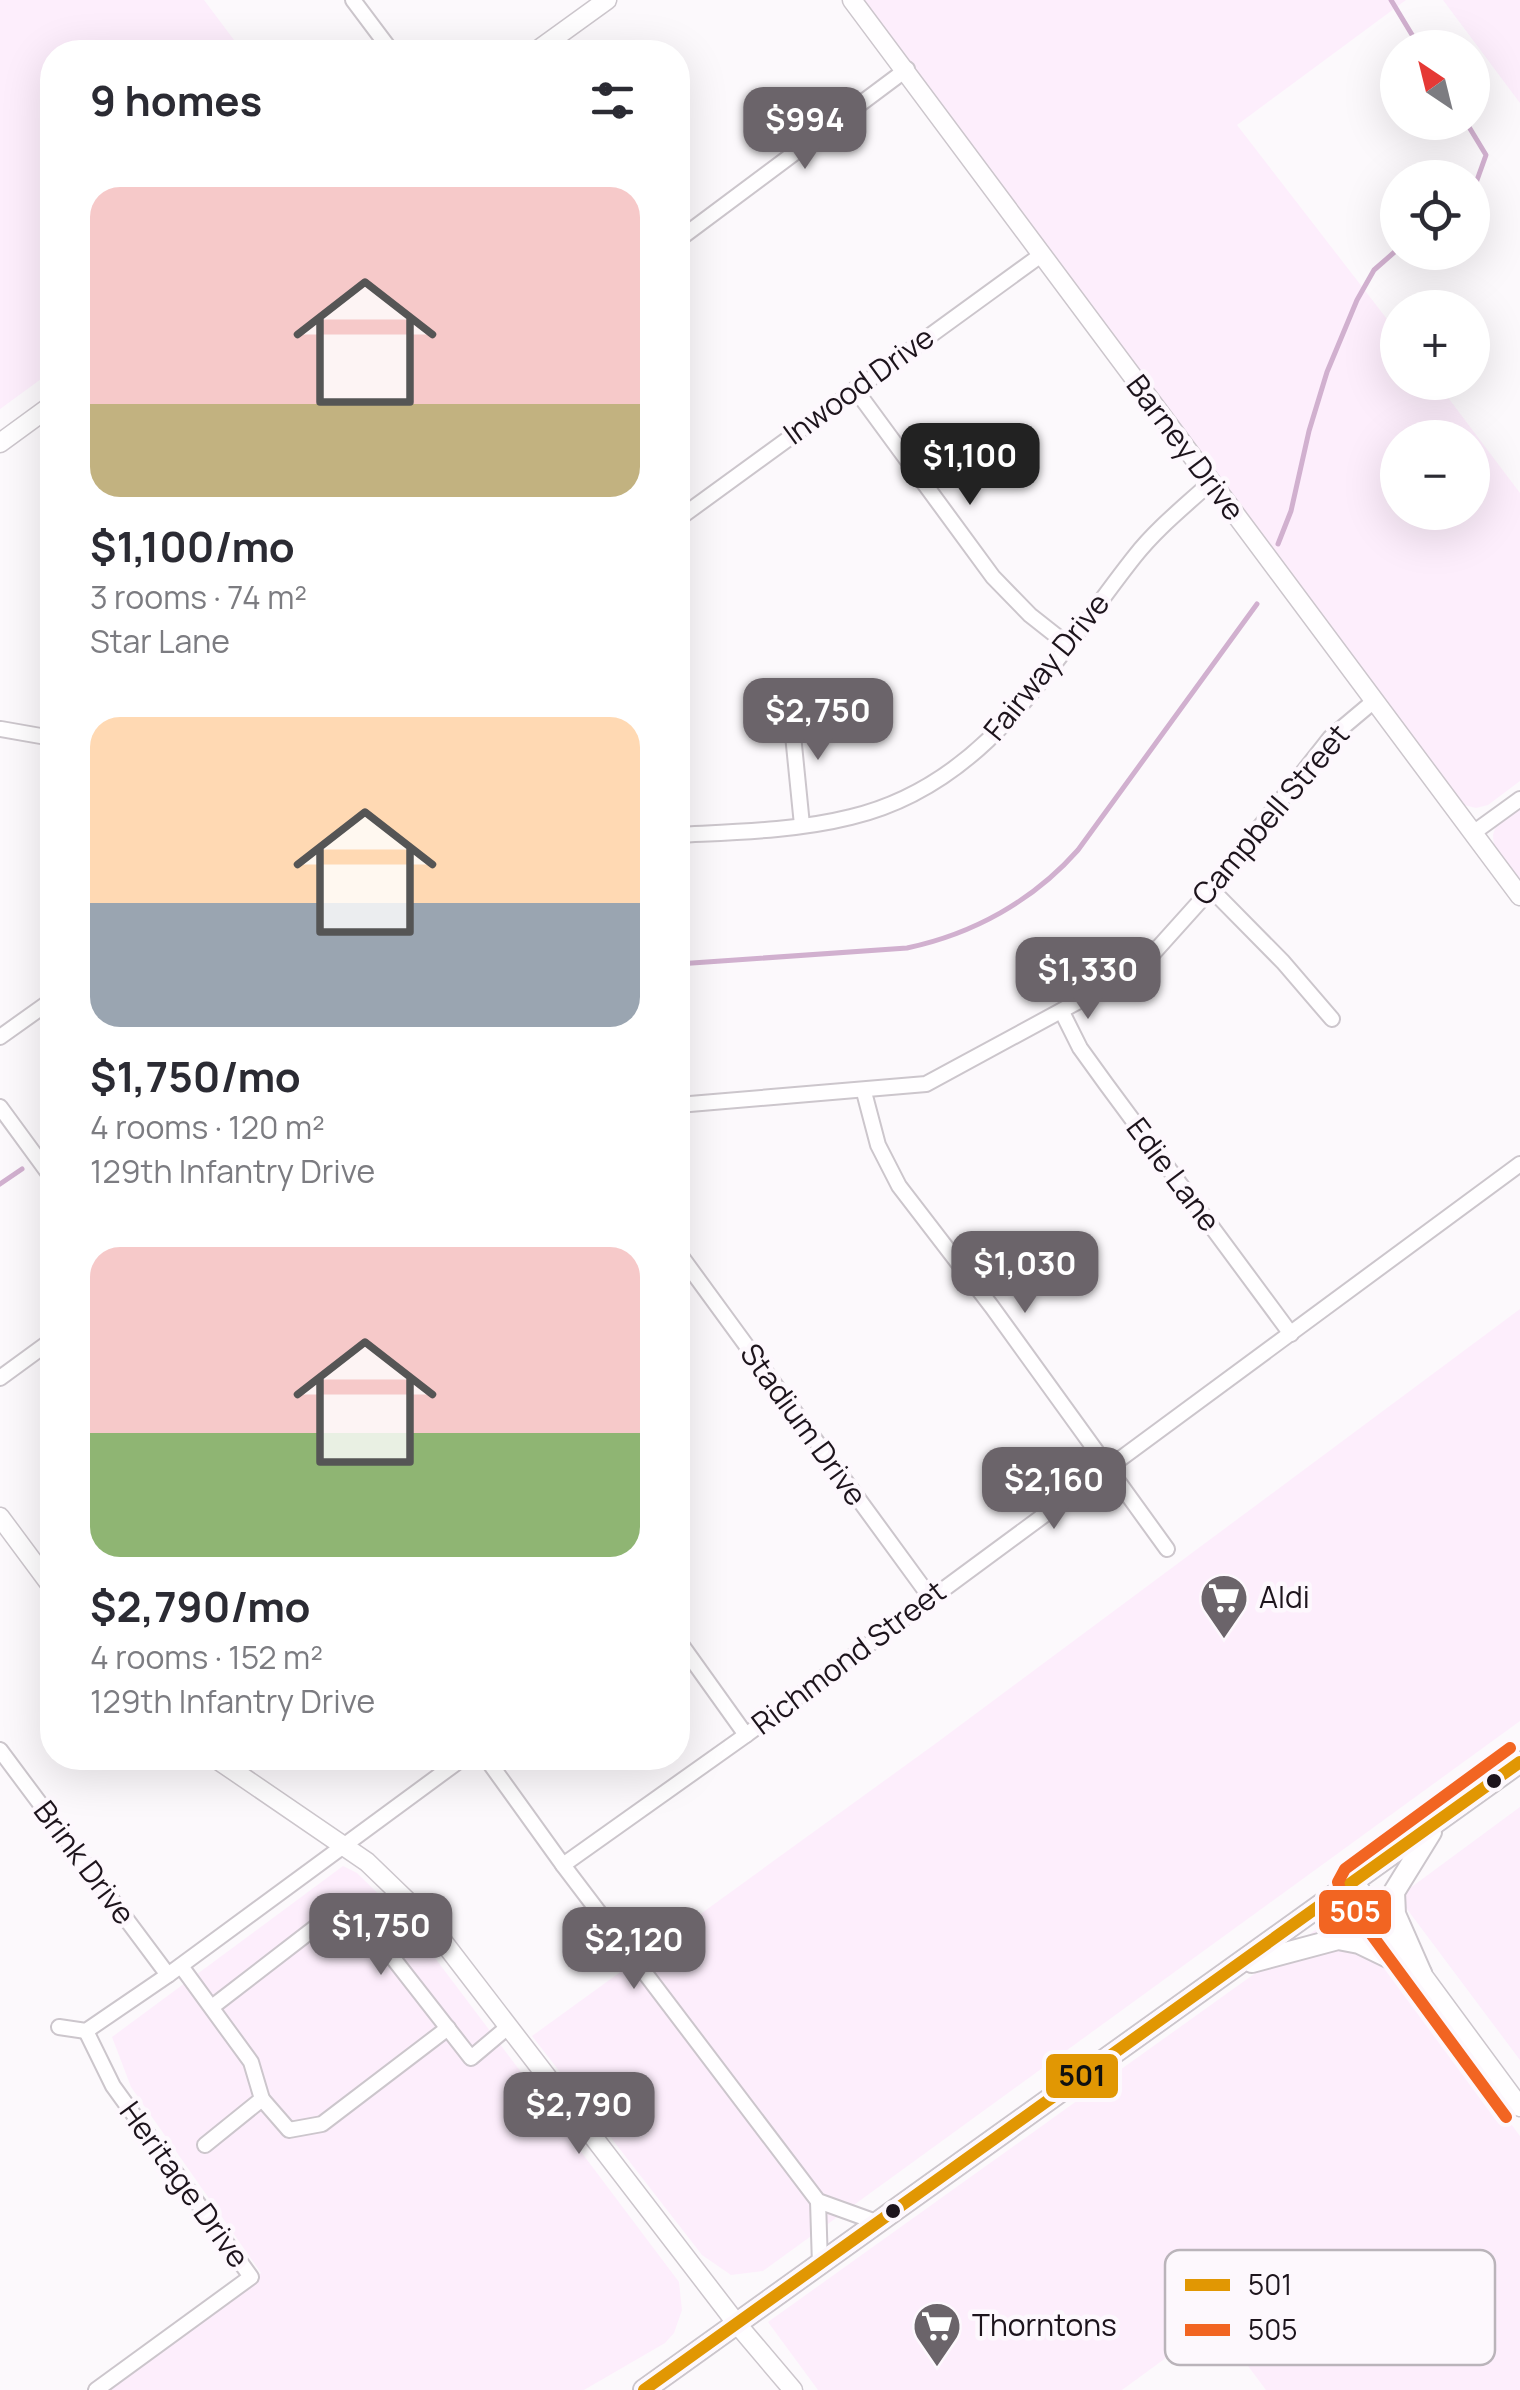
<!DOCTYPE html>
<meta charset="utf-8">
<style>
body{margin:0;font-family:Manrope,sans-serif;background:#f2f2f3;color:#2b2b33;height:100vh;display:flex;flex-direction:column;font-size:38px;white-space:nowrap}
*{box-sizing:border-box;margin:0}
p{font-size:32px;color:#7c7c81}
.icon{flex:none;width:55px;height:55px;fill:none;stroke:currentColor;stroke-width:2;stroke-linecap:round;stroke-linejoin:round}
.map{position:relative;flex:1;overflow:hidden}
.drawer{position:absolute;left:40px;top:40px;width:650px;height:1730px;display:flex;flex-direction:column;background:#fff;border-radius:40px;box-shadow:0 10px 40px #0002}
.drawer>*{flex:none}
.needle{width:65px;rotate:325deg}
.fabs{position:absolute;left:1380px;top:30px;display:grid;gap:20px}
.fabs a{display:grid;place-items:center;width:110px;height:110px;border-radius:50%;background:#fff;box-shadow:0 10px 40px #0002;font-size:50px}
.price{position:absolute;translate:-50% -85px;padding:0 22px;border-radius:20px;background:#6b646a;color:#fff;font-size:32px;line-height:65px;filter:drop-shadow(0 2px 5px #0008)}
.price::after{content:'';position:absolute;left:50%;top:60px;width:30px;height:22px;margin-left:-15px;background:inherit;clip-path:polygon(0 0,100% 0,50% 100%)}
.price.on{background:#222;color:#fff}
ul{padding:0;list-style:none}
li{display:grid;align-content:center;gap:20px;height:530px;padding:0 50px}
li span{display:grid;place-items:center;height:310px;border-radius:30px;color:#555}
li>.icon{margin-inline-start:auto}
span .icon{width:180px;height:180px;fill:#fffc;stroke-width:1}
li b{font-size:42px}
h2{display:flex;justify-content:space-between;align-items:center;height:120px;padding:0 50px;font-size:42px}
.map>svg:first-child{display:block}
.built{fill:#fdeefc;fill-rule:evenodd}
.lines{fill:none;stroke-linecap:round;stroke-linejoin:round}
.stream{stroke:#d1b0cf;stroke-width:5}
.minor-casing{stroke:#ccc6cc;stroke-width:18}
.tertiary-casing{stroke:#ccc6cc;stroke-width:21}
.primary-casing{stroke:#ccc6cc;stroke-width:24}
.minor{stroke:#fffeff;stroke-width:14}
.tertiary{stroke:#fffeff;stroke-width:18}
.primary{stroke:#fffeff;stroke-width:20}
.bus-1-casing{stroke:#fdf8fd;stroke-width:20}
.bus-2-casing{stroke:#fdf8fd;stroke-width:20}
.bus-1{stroke:#e19703;stroke-width:12}
.bus-2{stroke:#f26522;stroke-width:12}
.bus-dot{fill:#1d141c;stroke:#fdf8fd;stroke-width:4}
.labels{text-anchor:middle;stroke-width:9;stroke-linejoin:round;paint-order:stroke}
.street-label{font-size:30px;fill:#1d141c;stroke:#fdf8fd}
.poi-label{font-size:30px;fill:#1d141c;stroke:#fdf8fd;text-anchor:start}
.key{fill:#fdf8fd;stroke:#bab4ba;stroke-width:2.5}
.key-label{font-size:28px;fill:#1d141c}
.line-badge{stroke:#fdf8fd;stroke-width:4}
.badge-label{font-size:28px;text-anchor:middle;font-weight:bold;fill:#fff}
.pale-badge-label{font-size:28px;text-anchor:middle;font-weight:bold;fill:#111}
</style>
<div class="map">
<svg width="1520" height="2390" viewBox="0 0 1520 2390">
<rect width="100%" height="100%" fill="#fcf9fc"/>
<!-- built -->
<g class="built">
<path d="M0 0H204L243 52H52V371L0 409Z"/>
<path d="M862 0H1406L1237 125 1397 332 1398 382 1437 383 1520 493V781L1488 805 1476 808 1464 805ZM1398 438H1472V512H1398Z"/>
<path d="M1443 0H1520V103Z"/>
<path d="M1520 808V882L1494 847 1493 835 1497 822Z"/>
<path d="M1520 1309V1721L763 2271 731 2275 702 2255 532 2036 935 1744Z"/>
<path d="M1520 1807V2060L1398 1897Z"/>
<path d="M343 1866 357 1873 411 1926 679 2282 682 2310 674 2333 665 2343 584 2390H106L261 2273 131 2087 112 2037Z"/>
<path d="M1349 1906 1520 2136V2390H1266L1215 2322 1122 2390H818L768 2322Z"/>
</g>
<g class="lines">
<!-- stream -->
<g class="stream">
<path d="M1391 0 1420 48"/>
<path d="M1466 122 1486 155 1472 194"/>
<path d="M1278 544 1291 511 1309 431 1327 372 1357 300 1374 270 1398 249"/>
<path d="M678 964 907 948C973 934 1033 901 1078 850L1257 604"/>
<path d="M51 1153 52 1152"/>
<path d="M0 1184 22 1169"/>
</g>
<!-- minor casing -->
<g class="minor-casing">
<g id="minor">
<path d="M353 0 392 52"/>
<path d="M678 240 907 69"/>
<path d="M855 389 993 577 1030 615 1068 645"/>
<path d="M678 519 1041 255"/>
<path d="M790 705 802 825"/>
<path d="M1 729 52 738"/>
<path d="M1473 833 1520 799"/>
<path d="M678 835C734 832 795 831 851 817 990 784 1053 659 1135 556 1157 528 1184 507 1211 482"/>
<path d="M1211 889 1283 962 1332 1019"/>
<path d="M1062 1012 1080 1048 1106 1084 1291 1334"/>
<path d="M0 1037 52 1000"/>
<path d="M864 1092 878 1145 899 1186 992 1307 1167 1549"/>
<path d="M678 1105 926 1084 1140 968 1211 889 1330 738 1374 701"/>
<path d="M0 1107 52 1178"/>
<path d="M678 1252 930 1597"/>
<path d="M0 1378 52 1340"/>
<path d="M678 1640 746 1735"/>
<path d="M0 1750 168 1975"/>
<path d="M486 1758 563 1865 818 2201 879 2223"/>
<path d="M563 1865 746 1735 1520 1164"/>
<path d="M181 1966 251 2062 262 2099 205 2145"/>
<path d="M212 2007 330 1916 364 1921 471 2058 509 2026"/>
<path d="M59 2027 86 2031 168 1975 463 1758"/>
<path d="M86 2031 113 2086 251 2277 96 2390"/>
<path d="M262 2099 289 2130 322 2124 448 2028"/>
<path d="M818 2201 820 2265"/>
</g>
</g>
<!-- tertiary casing -->
<g class="tertiary-casing">
<g id="tertiary">
<path d="M852 0 1520 896"/>
<path d="M535 52 607 0"/>
<path d="M0 443 52 405"/>
<path d="M0 1517 52 1587"/>
<path d="M215 1758 367 1862 425 1918 737 2324 793 2390"/>
<path d="M1355 1883 1520 2107"/>
</g>
</g>
<!-- primary casing -->
<g class="primary-casing">
<g id="primary">
<path d="M1252 1962 1338 1939 1359 1943 1421 1973"/>
<path d="M1421 1973 1395 1914 1394 1892 1431 1832"/>
<path d="M644 2390 1520 1762"/>
</g>
</g>
<!-- minor -->
<use href="#minor" class="minor"/>
<!-- tertiary -->
<use href="#tertiary" class="tertiary"/>
<!-- primary -->
<use href="#primary" class="primary"/>
<!-- bus-1 casing -->
<g class="bus-1-casing">
<path id="bus-1" d="M644 2390 1520 1762"/>
</g>
<!-- bus-2 casing -->
<g class="bus-2-casing">
<path id="bus-2" d="M1506 2117 1341 1893 1338 1882 1345 1869 1510 1748"/>
</g>
<!-- bus-1 -->
<use href="#bus-1" class="bus-1"/>
<!-- bus-2 -->
<use href="#bus-2" class="bus-2"/>
</g>
<!-- icons -->
<defs>
<g id="supermarket-pin" transform="scale(2.5)"><path d="M0 17L-7.5 6A9.5 9.5 0 1 1 7.5 6Z" fill="#6b646a" stroke="#fdf8fd"/><path d="M-6-5.5h2.5l.6 2H6L4.5 2H-2.5L-4.4-4H-6ZM-1.5 3.2a1.3 1.3 0 1 0 .1 0ZM3 3.2a1.3 1.3 0 1 0 .1 0Z" fill="#fff"/></g>
</defs>
<g fill-rule="evenodd">
<use href="#supermarket-pin" x="1224" y="1598"/>
<use href="#supermarket-pin" x="937" y="2326"/>
</g>
<!-- markers -->
<g class="bus-dot">
<circle cx="1494" cy="1781" r="9"/>
<circle cx="893" cy="2211" r="9"/>
</g>
<g class="labels">
<!-- street labels -->
<g class="street-label">
<text transform="translate(859 386) rotate(-36)" y="10">Inwood Drive</text>
<text transform="translate(1185 448) rotate(53)" y="10">Barney Drive</text>
<text transform="translate(1047 667) rotate(-51)" y="10">Fairway Drive</text>
<text transform="translate(1271 815) rotate(-50)" y="10">Campbell Street</text>
<text transform="translate(1173 1175) rotate(53)" y="10">Edie Lane</text>
<text transform="translate(803 1425) rotate(54)" y="10">Stadium Drive</text>
<text transform="translate(849 1658) rotate(-37)" y="10">Richmond Street</text>
<text transform="translate(84 1863) rotate(53)" y="10">Brink Drive</text>
<text transform="translate(184 2185) rotate(54)" y="10">Heritage Drive</text>
</g>
<!-- poi labels -->
<g class="poi-label">
<text x="1259" y="1608">Aldi</text>
<text x="972" y="2336">Thorntons</text>
</g>
</g>
<!-- legend -->
<rect x="1165" y="2250" width="330" height="115" rx="15" class="key"/>
<rect x="1185" y="2279" width="45" height="12" fill="#e19703"/>
<rect x="1185" y="2324" width="45" height="12" fill="#f26522"/>
<g class="key-label">
<text x="1248" y="2295">501</text>
<text x="1248" y="2340">505</text>
</g>
<g class="line-badge">
<rect x="1317" y="1888" width="76" height="48" rx="10" fill="#f26522"/>
<rect x="1044" y="2052" width="76" height="48" rx="10" fill="#e19703"/>
</g>
<g class="badge-label">
<text x="1355" y="1922">505</text>
</g>
<g class="pale-badge-label">
<text x="1082" y="2086">501</text>
</g>
</svg>
<div class="fabs">
<a><svg class="needle" viewBox="-14 -14 28 28"><path d="M0-13l5 13h-10z" fill="#e53935"/><path d="M0 13l5-13h-10z" fill="#7c7c81"/></svg></a>
<a><svg class="icon" aria-label="locate" viewBox="0 0 24 24"><circle cx="12" cy="12" r="6"/><path d="M12 2v4M12 18v4M2 12h4M18 12h4"/></svg></a>
<a>+</a>
<a>−</a>
</div>
<b class="price" style="left:805px;top:172px">$994</b>
<b class="price on" style="left:970px;top:508px">$1,100</b>
<b class="price" style="left:818px;top:763px">$2,750</b>
<b class="price" style="left:1088px;top:1022px">$1,330</b>
<b class="price" style="left:1025px;top:1316px">$1,030</b>
<b class="price" style="left:1054px;top:1532px">$2,160</b>
<b class="price" style="left:381px;top:1978px">$1,750</b>
<b class="price" style="left:634px;top:1992px">$2,120</b>
<b class="price" style="left:579px;top:2157px">$2,790</b>
<section class="drawer">
<h2>9 homes<svg class="icon" aria-label="filters" viewBox="0 0 24 24"><path d="M4 7h16M4 17h16"/><circle cx="9" cy="7" r="2"/><circle cx="15" cy="17" r="2"/></svg></h2>
<ul>
<li><span style="background:linear-gradient(#f6c9c9 70%,#c2b280 0)"><svg class="icon" aria-label="home" viewBox="0 0 24 24"><path d="M3 11l9-7 9 7M6 9v11h12V9"/></svg></span><div><b>$1,100/mo</b><p>3 rooms · 74 m²</p><p>Star Lane</p></div></li>
<li><span style="background:linear-gradient(#ffd9b3 60%,#9aa5b1 0)"><svg class="icon" aria-label="home" viewBox="0 0 24 24"><path d="M3 11l9-7 9 7M6 9v11h12V9"/></svg></span><div><b>$1,750/mo</b><p>4 rooms · 120 m²</p><p>129th Infantry Drive</p></div></li>
<li><span style="background:linear-gradient(#f6c9c9 60%,#8fb573 0)"><svg class="icon" aria-label="home" viewBox="0 0 24 24"><path d="M3 11l9-7 9 7M6 9v11h12V9"/></svg></span><div><b>$2,790/mo</b><p>4 rooms · 152 m²</p><p>129th Infantry Drive</p></div></li>
</ul>
</section>
</div>
